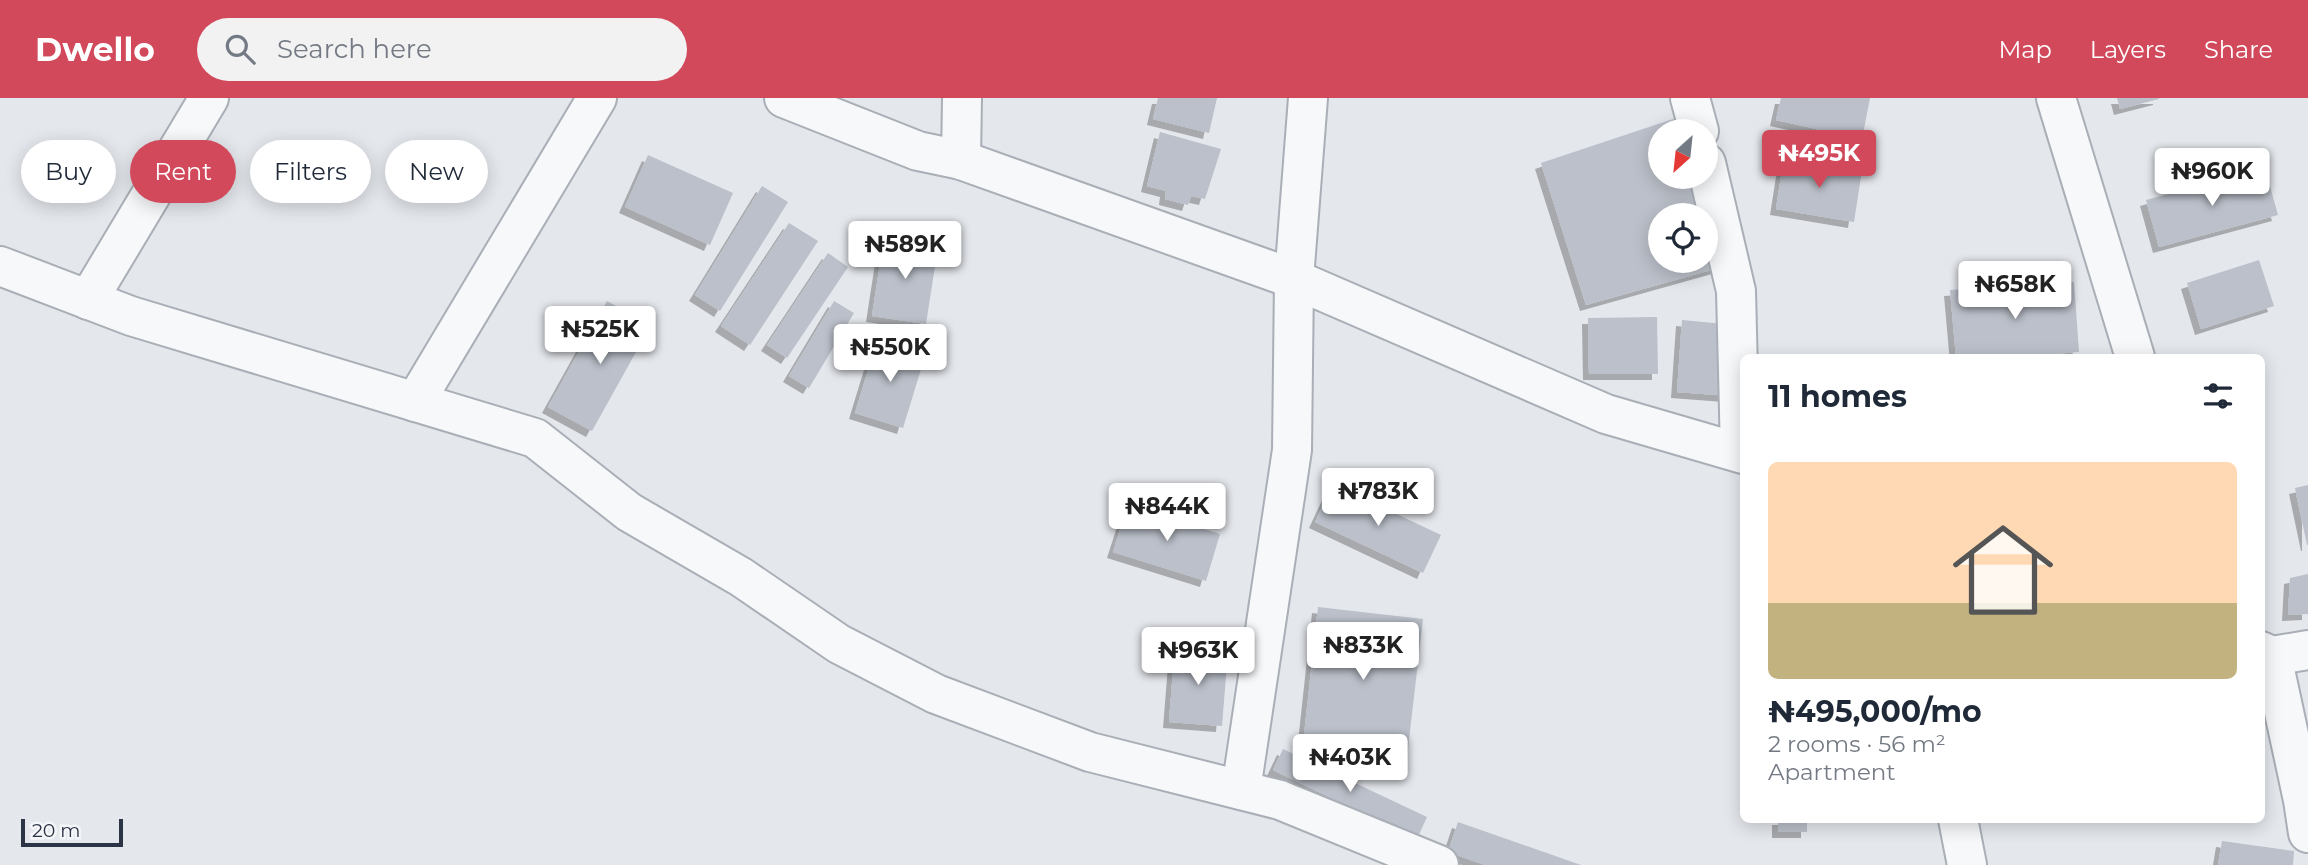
<!DOCTYPE html>
<meta charset="utf-8">
<style>
body{margin:0;font-family:Montserrat,sans-serif;background:#f2f2f3;color:#1f2937;height:100vh;display:flex;flex-direction:column;font-size:26px;white-space:nowrap}
*{box-sizing:border-box;margin:0}
p{font-size:23px;color:#747a83}
.icon{flex:none;width:38px;height:38px;fill:none;stroke:currentColor;stroke-width:2;stroke-linecap:round;stroke-linejoin:round}
.map{position:relative;flex:1;overflow:hidden}
.sheet{position:absolute;left:1740px;top:256px;width:525px;height:469px;display:flex;flex-direction:column;background:#fff;border-radius:10px;box-shadow:0 4px 18px #0003}
.sheet>*{flex:none}
.hud{position:absolute;left:21px;top:42px;width:665px;height:63px;display:flex;gap:14px}
.needle{width:46px;rotate:207deg}
.tools{position:absolute;left:1648px;top:21px;display:grid;gap:14px}
.tools a{display:grid;place-items:center;width:70px;height:70px;border-radius:50%;background:#fff;box-shadow:0 4px 18px #0003;font-size:35px}
.scale{position:absolute;left:21px;bottom:18px;width:102px;box-sizing:border-box;padding-left:7px;border:4px solid #2b3445;border-top:0;font-size:19px;line-height:24px;white-space:nowrap;color:#2b3445;-webkit-text-stroke:5px #f4f6f9;paint-order:stroke}
.price{position:absolute;translate:-50% -60px;padding:0 16px;border-radius:7px;background:#fff;color:#222;font-size:23px;line-height:46px;filter:drop-shadow(0 2px 4px #0008)}
.price::after{content:'';position:absolute;left:50%;top:42px;width:21px;height:16px;margin-left:-10px;background:inherit;clip-path:polygon(0 0,100% 0,50% 100%)}
.price.selected{background:#d1495b;color:#fff}
ul{padding:0;list-style:none}
li{display:grid;align-content:center;gap:14px;height:371px;padding:0 28px}
li span{display:grid;place-items:center;height:217px;border-radius:10px;color:#555}
li>.icon{margin-inline-start:auto}
span .icon{width:126px;height:126px;fill:#fffc;stroke-width:1}
li b{font-size:30px}
h2{display:flex;justify-content:space-between;align-items:center;height:84px;padding:0 28px;font-size:30px}
.tag{padding:0 24px;border-radius:32px;background:#fff;box-shadow:0 4px 18px #0003;font-size:24px;line-height:63px}
.tag.selected{background:#d1495b;color:#fff}
header{display:flex;align-items:center;gap:42px;box-sizing:border-box;height:98px;padding:0 35px;background:#d1495b;color:#fff}
header strong{font-size:33px}
nav{display:flex;gap:38px;margin-inline-start:auto;font-size:24px}
.search{width:490px;height:63px;background:#f2f2f3;display:flex;align-items:center;gap:18px;box-sizing:border-box;padding:0 24px;border-radius:38px;color:#747a83;font-size:26px}
.map>svg:first-child{display:block}
.building{fill:#bbc0ca;filter:url(#shadow)}
.lines{fill:none;stroke-linecap:round;stroke-linejoin:round}
.minor-casing{stroke:#a9aeb7;stroke-width:42}
.minor{stroke:#f7f8fa;stroke-width:38}
</style>
<header>
<strong>Dwello</strong>
<div class="search"><svg class="icon" aria-label="search" viewBox="0 0 24 24"><circle cx="10" cy="10" r="6"/><path d="M15 15l6 6"/></svg>Search here</div>
<nav><a>Map</a><a>Layers</a><a>Share</a></nav>
</header>
<div class="map">
<svg width="2308" height="767" viewBox="0 0 2308 767">
<defs>
<filter id="shadow"><feDropShadow dx="-6" dy="6" stdDeviation="0" flood-color="#0004"/></filter>
</defs>
<rect width="100%" height="100%" fill="#e4e7ec"/>
<!-- building -->
<g class="building">
<path d="M1158 0H1217L1209 35 1153 21Z"/>
<path d="M1781 0H1870L1862 41 1776 22Z"/>
<path d="M2117 0H2159V1L2120 11Z"/>
<path d="M1676 20 1680 33H1661V79H1692L1703 117H1661V163H1706V132L1718 170 1586 207 1541 65Z"/>
<path d="M1160 34 1221 51 1205 101 1191 98 1188 107 1165 101 1166 93 1147 88Z"/>
<path d="M648 57 733 95 710 147 625 109Z"/>
<path d="M1784 60 1862 72 1854 124 1776 111Z"/>
<path d="M2265 70 2278 117 2159 149 2146 102Z"/>
<path d="M762 88 788 104 720 213 695 197Z"/>
<path d="M789 125 818 143 750 247 721 228Z"/>
<path d="M884 140 938 149 926 226 872 218Z"/>
<path d="M828 155 848 169 787 260 767 247Z"/>
<path d="M2259 162 2274 208 2201 231 2187 185Z"/>
<path d="M2074 184 2079 254 2012 259H1956L1950 192Z"/>
<path d="M607 203 651 227 592 333 548 309Z"/>
<path d="M834 203 854 215 809 290 789 278Z"/>
<path d="M1657 219 1658 276H1589L1588 220Z"/>
<path d="M1682 222 1735 227 1730 298 1677 294Z"/>
<path d="M877 243 925 258 903 330 855 315Z"/>
<path d="M1333 386 1441 437 1423 475 1315 424Z"/>
<path d="M2308 387V447H2307L2295 390Z"/>
<path d="M1128 407 1220 436 1206 483 1113 454Z"/>
<path d="M2308 476V516L2288 517 2290 480Z"/>
<path d="M1318 509 1423 521 1407 659 1303 647Z"/>
<path d="M1175 549 1228 553 1222 628 1169 624Z"/>
<path d="M1283 651 1427 719 1417 741 1273 672Z"/>
<rect x="1778" y="721" width="29" height="13"/>
<path d="M1458 724 1581 767H1485L1448 754Z"/>
<path d="M2222 743 2294 753 2293 767H2218Z"/>
</g>
<g class="lines">
<!-- minor casing -->
<g class="minor-casing">
<g id="minor">
<path d="M784 0 918 53 961 62 1294 181 1606 316 1743 356"/>
<path d="M1690 0 1699 33"/>
<path d="M2056 0 2135 259"/>
<path d="M961 62 962 0"/>
<path d="M1706 65 1736 193 1740 354"/>
<path d="M0 168 131 218 535 340 629 414 741 479 839 546 936 596 1090 654 1280 702 1439 767"/>
<path d="M88 202 209 0"/>
<path d="M415 304 597 0"/>
<path d="M2261 553 2272 558 2308 552"/>
<path d="M2272 558 2303 702 2308 735"/>
<path d="M1241 692 1292 352 1294 181 1308 0"/>
<path d="M1958 721 1967 767"/>
</g>
</g>
<!-- minor -->
<use href="#minor" class="minor"/>
</g>
</svg>
<div class="tools">
<a><svg class="needle" viewBox="-14 -14 28 28"><path d="M0-13l5 13h-10z" fill="#e53935"/><path d="M0 13l5-13h-10z" fill="#747a83"/></svg></a>
<a><svg class="icon" aria-label="locate" viewBox="0 0 24 24"><circle cx="12" cy="12" r="6"/><path d="M12 2v4M12 18v4M2 12h4M18 12h4"/></svg></a>
</div>
<div class="scale">20 m</div>
<b class="price selected" style="left:1819px;top:92px">₦495K</b>
<b class="price" style="left:2212px;top:110px">₦960K</b>
<b class="price" style="left:905px;top:183px">₦589K</b>
<b class="price" style="left:2015px;top:223px">₦658K</b>
<b class="price" style="left:600px;top:268px">₦525K</b>
<b class="price" style="left:890px;top:286px">₦550K</b>
<b class="price" style="left:1378px;top:430px">₦783K</b>
<b class="price" style="left:1167px;top:445px">₦844K</b>
<b class="price" style="left:1363px;top:584px">₦833K</b>
<b class="price" style="left:1198px;top:589px">₦963K</b>
<b class="price" style="left:1350px;top:696px">₦403K</b>
<div class="hud">
<a class="tag">Buy</a>
<a class="tag selected">Rent</a>
<a class="tag">Filters</a>
<a class="tag">New</a>
</div>
<section class="sheet">
<h2>11 homes<svg class="icon" aria-label="filters" viewBox="0 0 24 24"><path d="M4 7h16M4 17h16"/><circle cx="9" cy="7" r="2"/><circle cx="15" cy="17" r="2"/></svg></h2>
<ul>
<li><span style="background:linear-gradient(#ffd9b3 65%,#c2b280 0)"><svg class="icon" aria-label="home" viewBox="0 0 24 24"><path d="M3 11l9-7 9 7M6 9v11h12V9"/></svg></span><div><b>₦495,000/mo</b><p>2 rooms · 56 m²</p><p>Apartment</p></div></li>
</ul>
</section>
</div>
